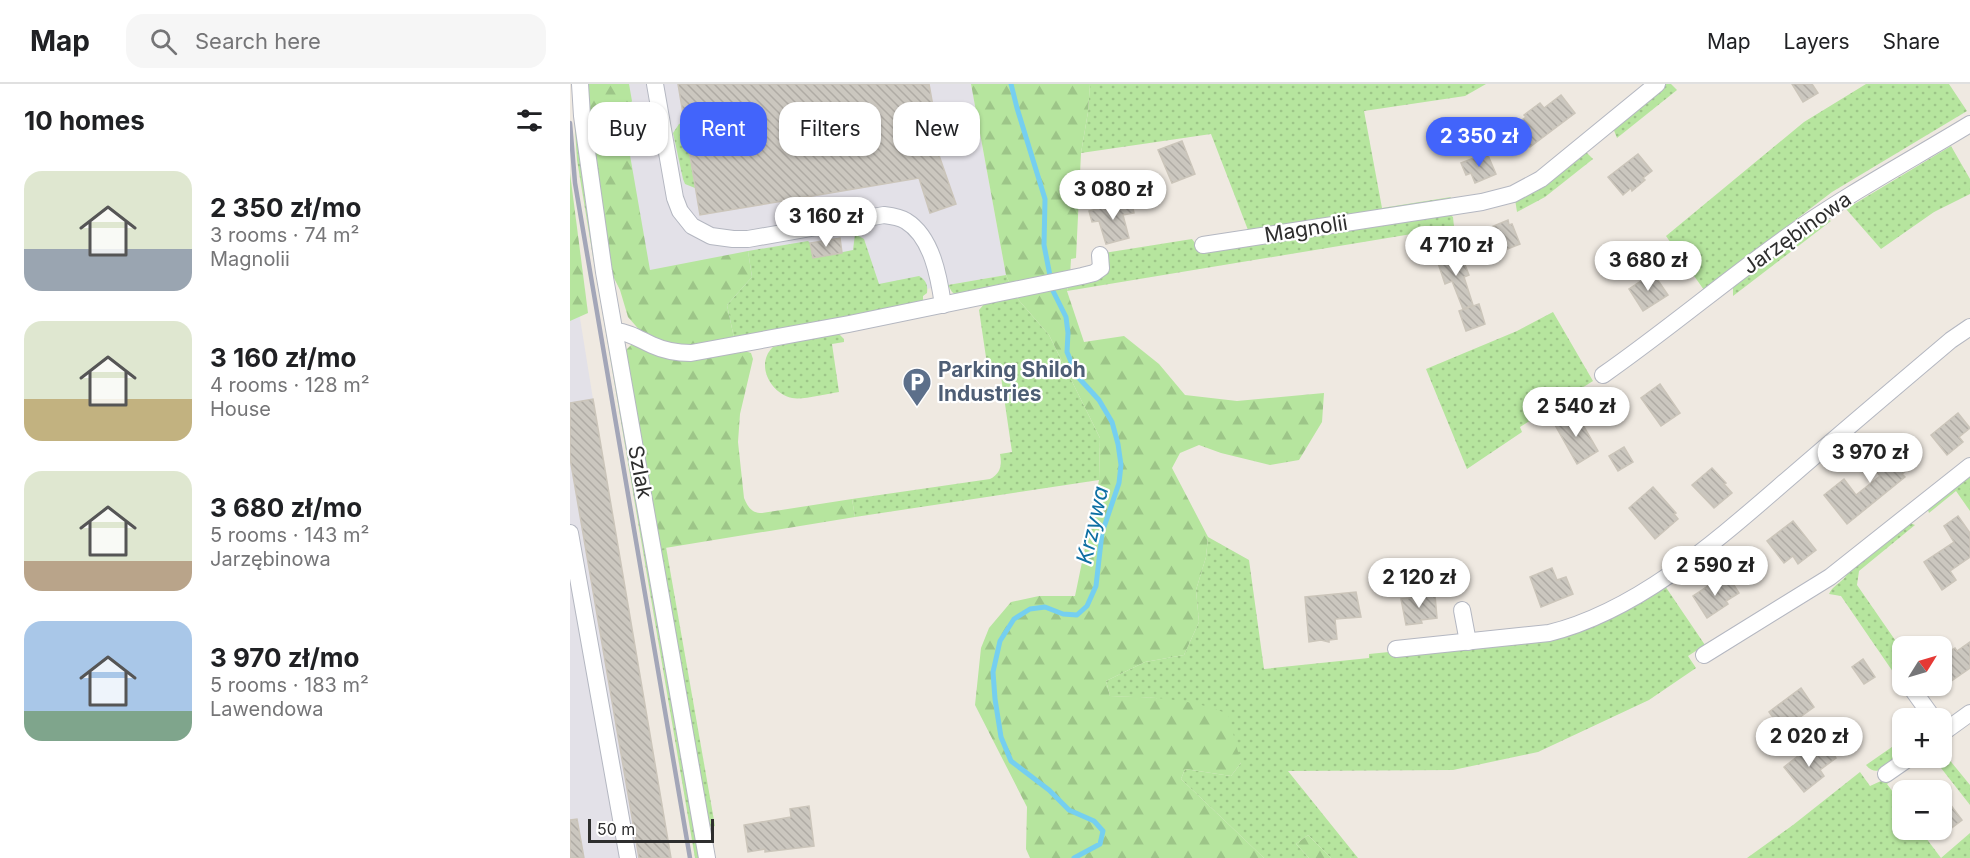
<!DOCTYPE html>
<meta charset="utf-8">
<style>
body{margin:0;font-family:Inter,sans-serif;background:#f6f6f6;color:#202124;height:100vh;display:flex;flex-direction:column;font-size:22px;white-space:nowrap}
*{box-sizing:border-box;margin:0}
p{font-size:20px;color:#757577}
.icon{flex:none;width:33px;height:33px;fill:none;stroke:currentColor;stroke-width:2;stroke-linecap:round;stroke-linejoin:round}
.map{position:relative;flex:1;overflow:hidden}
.details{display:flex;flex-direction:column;background:#fff;width:570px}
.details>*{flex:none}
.hud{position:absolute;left:18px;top:18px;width:570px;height:54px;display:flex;gap:12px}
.needle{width:39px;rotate:53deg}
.controls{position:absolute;left:1322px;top:552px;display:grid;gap:12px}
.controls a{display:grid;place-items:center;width:60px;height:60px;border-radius:12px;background:#fff;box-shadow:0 2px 4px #0004;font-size:30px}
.scale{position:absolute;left:18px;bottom:15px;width:126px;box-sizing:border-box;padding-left:6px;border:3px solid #2e2e2e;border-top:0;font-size:16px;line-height:21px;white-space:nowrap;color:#2e2e2e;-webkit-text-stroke:4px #fff;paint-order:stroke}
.price{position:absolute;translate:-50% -51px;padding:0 14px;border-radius:21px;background:#fff;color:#222;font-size:20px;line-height:39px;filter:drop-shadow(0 2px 3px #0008)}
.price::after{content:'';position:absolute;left:50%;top:36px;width:18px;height:14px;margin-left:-9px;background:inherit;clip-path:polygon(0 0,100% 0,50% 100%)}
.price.on{background:#4264fb;color:#fff}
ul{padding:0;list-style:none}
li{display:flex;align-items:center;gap:18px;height:150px;padding:0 24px}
li span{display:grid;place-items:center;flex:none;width:168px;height:120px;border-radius:18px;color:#555}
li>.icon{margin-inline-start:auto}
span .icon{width:72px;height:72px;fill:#fffc;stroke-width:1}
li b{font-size:26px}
h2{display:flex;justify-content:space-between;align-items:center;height:72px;padding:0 24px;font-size:26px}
.pill{padding:0 21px;border-radius:18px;background:#fff;box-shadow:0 2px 4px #0004;font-size:21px;line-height:54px}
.pill.on{background:#4264fb;color:#fff}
header{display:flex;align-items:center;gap:36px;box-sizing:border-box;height:84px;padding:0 30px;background:#fff;border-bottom:2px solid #e0e0e0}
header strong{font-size:28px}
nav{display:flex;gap:33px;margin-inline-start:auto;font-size:21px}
.search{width:420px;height:54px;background:#f6f6f6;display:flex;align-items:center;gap:15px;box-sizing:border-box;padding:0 21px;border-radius:18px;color:#757577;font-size:22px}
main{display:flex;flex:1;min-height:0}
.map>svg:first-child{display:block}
.industrial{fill:#e3e1e8}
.grass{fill:url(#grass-dots)}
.forest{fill:url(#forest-firs)}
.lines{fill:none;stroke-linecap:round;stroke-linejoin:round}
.stream{stroke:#75cff0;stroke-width:5}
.building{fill:url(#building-back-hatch);stroke:#cbc5ba;stroke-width:1.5}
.minor-casing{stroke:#b4b7c1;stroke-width:18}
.minor{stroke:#fff;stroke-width:16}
.rail{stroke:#a3a6b8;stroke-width:4.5}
.labels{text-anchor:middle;stroke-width:4.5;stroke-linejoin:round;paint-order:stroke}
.street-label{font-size:21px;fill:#2e2e2e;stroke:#fff}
.service-label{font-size:21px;font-weight:bold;fill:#4e5e75;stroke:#fff;text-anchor:start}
.water-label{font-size:22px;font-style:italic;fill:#0d6fa3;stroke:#fff}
</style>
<header>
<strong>Map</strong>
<div class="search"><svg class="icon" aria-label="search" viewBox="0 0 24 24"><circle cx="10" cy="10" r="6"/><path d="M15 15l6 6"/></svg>Search here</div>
<nav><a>Map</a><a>Layers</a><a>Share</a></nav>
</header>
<main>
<section class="details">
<h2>10 homes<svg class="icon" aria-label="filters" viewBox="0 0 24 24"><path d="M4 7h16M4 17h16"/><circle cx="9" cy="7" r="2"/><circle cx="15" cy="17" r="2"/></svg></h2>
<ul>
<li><span style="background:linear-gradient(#dfe7d0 65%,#9aa5b1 0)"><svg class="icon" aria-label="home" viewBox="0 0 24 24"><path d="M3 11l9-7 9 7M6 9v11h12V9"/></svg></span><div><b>2 350 zł/mo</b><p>3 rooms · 74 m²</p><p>Magnolii</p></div></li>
<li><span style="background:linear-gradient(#dfe7d0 65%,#c2b280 0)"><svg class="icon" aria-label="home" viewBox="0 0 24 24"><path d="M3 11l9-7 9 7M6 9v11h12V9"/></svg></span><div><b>3 160 zł/mo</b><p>4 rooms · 128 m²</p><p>House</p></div></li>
<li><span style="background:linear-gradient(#dfe7d0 75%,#b9a48a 0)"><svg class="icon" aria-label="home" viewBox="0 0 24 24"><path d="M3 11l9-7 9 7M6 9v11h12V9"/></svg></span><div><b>3 680 zł/mo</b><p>5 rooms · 143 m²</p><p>Jarzębinowa</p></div></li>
<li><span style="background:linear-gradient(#a9c7e8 75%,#7fa58c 0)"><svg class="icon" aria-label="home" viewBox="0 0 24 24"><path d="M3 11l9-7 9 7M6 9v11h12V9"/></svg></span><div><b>3 970 zł/mo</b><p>5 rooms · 183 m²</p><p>Lawendowa</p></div></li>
</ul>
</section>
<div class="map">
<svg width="1400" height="774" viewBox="0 0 1400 774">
<defs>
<pattern id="grass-dots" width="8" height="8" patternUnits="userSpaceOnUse" patternTransform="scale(1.5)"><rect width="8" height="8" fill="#b6e59e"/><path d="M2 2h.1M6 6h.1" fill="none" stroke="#9dc588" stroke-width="1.8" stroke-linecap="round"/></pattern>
<pattern id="forest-firs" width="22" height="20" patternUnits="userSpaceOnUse" patternTransform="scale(1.5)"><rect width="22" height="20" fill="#b6e59e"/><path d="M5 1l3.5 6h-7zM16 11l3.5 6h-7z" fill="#9dc588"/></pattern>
<pattern id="building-back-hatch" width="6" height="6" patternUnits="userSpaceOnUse" patternTransform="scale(1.5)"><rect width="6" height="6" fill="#cbc7bf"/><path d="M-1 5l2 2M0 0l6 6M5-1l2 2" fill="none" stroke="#afaba4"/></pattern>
</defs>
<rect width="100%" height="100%" fill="#efe9e1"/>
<!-- industrial -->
<g class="industrial">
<path d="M40 0H401L436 191 93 251Z"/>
<path d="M0 172 23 315 101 774H0Z"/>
</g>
<!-- grass -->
<g class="grass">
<path d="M2 0 131 774H125L20 155 7 76Z"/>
<path d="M520 0H916L895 12 794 27 812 124 881 113 879 117 678 146 641 50 511 69 518 28Z"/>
<path d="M1096 0H1101L1107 6 1047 54 1043 44Z"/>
<path d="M1296 0H1379L1397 27 1262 108 1134 206 1096 152 1234 38Z"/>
<path d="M114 38 125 104 115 100 113 95 103 49 109 40Z"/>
<path d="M1381 62 1400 95V110L1364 128 1311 165 1276 125Z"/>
<path d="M1016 68 1023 75 975 113 947 128 945 115Z"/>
<path d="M878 129 883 133 884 143 497 207 499 198 531 192 534 169 622 155 631 167Z"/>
<path d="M1256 134 1261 137 1163 212V202Z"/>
<path d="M285 150 294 155 309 200 349 192C356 196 358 201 357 209L353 212V217L164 254 157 221 182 193 178 167 238 157 240 159 243 174 283 166Z"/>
<path d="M436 191 441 202 389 213 382 208 378 201Z"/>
<path d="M446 213 479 251 530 354 529 396 285 433 282 415 420 395C431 389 432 381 430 370L442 368 429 279 417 280 409 226 415 219Z"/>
<path d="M983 228 1023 297 950 343 952 348 897 385 856 285 947 247Z"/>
<path d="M263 250H269L274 255V258L262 260 269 308C256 310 233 316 222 314 200 309 185 280 203 263Z"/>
<path d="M1400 388V427L1386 407 1359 429 1358 426Z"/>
<path d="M1340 439 1345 441 1289 487 1287 501 1332 566V601L1271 512 1259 510C1265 498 1274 500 1280 484Z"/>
<path d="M638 453 679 476 694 585 799 574V570L979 552 1093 499 1135 561 1118 572 1126 584 1079 616 968 668 883 686 718 687 788 774H761L738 751 726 760 739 774H694L611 695 615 685 661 692 671 679 586 614 540 612 536 597 575 578 614 571 629 538 626 506 636 473Z"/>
<path d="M96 463 145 742 137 744 89 465Z"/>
<path d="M1376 655 1373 668 1400 701V721L1364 675 1351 674 1317 700 1332 720V746H1350L1371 774 1400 749V774H1177L1223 741 1290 688 1300 702 1313 696 1346 674H1371V656Z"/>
<path d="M1332 656V673C1321 680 1307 695 1296 681Z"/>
</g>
<!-- forest -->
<g class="forest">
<path d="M16 0H59L62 17 53 31 80 186 178 167 182 193 157 221 164 254 112 263 101 262 72 249 58 233 50 206 43 192 34 141Z"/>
<path d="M401 0H520L518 28 511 69 506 174 501 175 500 191 497 207 514 258 554 252 589 280 615 311 667 317 754 309 752 338 729 376 700 381 651 369 629 361 610 369 602 384 638 453 636 473 626 506 629 538 614 571 575 578 536 597 540 612C580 613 621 614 658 630L671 679 661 692 615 685 611 695 694 774H460L456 765 457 723 405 621 411 564 419 544 441 518 469 512H505L529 396 530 354 479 251 446 213 436 191Z"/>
<path d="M0 89 18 229 0 237Z"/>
<path d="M61 261 175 267 181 269 183 275 170 330 168 358 174 414C178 423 181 429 192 429L282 415 285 433 89 465 54 268Z"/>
<path d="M738 751 761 774H739L726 760Z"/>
</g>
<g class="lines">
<!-- stream -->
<path class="stream" d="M441 0 447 24 475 115 474 161 483 207 496 233 498 249 497 268 507 292 529 316 542 338 548 360 551 381 549 399 532 449 526 502 517 522 507 531 493 530 475 523 460 525 444 535 430 557 423 588 425 615 431 653 441 677 479 706 499 726 524 737 533 747 530 760 504 774"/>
</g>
<!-- building -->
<g class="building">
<path d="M108 0H359L369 56 364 57 386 120 360 129 349 94 130 131Z"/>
<path d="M1222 0H1242L1248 9 1233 18Z"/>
<path d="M991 11 1005 29 960 63 947 46 952 42 949 38 956 33 954 31 970 19 974 24Z"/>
<path d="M612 57 625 90 602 99 588 66Z"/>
<path d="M917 69 926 90 905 99 901 89 896 91 891 79Z"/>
<path d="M1068 70 1082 87 1073 94 1075 96 1062 107 1061 104 1053 111 1038 93Z"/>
<path d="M561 116 564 129 553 131 559 154 536 160 529 137 522 138 519 127Z"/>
<path d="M938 136 939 141 942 140 950 160 922 171 916 155 922 153 919 144Z"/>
<path d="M270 154 272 169 243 174 240 159Z"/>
<path d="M890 168 899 191 894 193 903 221 893 225 882 197 875 200 867 176Z"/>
<path d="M1083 189 1098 211 1073 227 1059 205Z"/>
<path d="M909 220 915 240 896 247 889 227Z"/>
<path d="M1090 300 1110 329 1091 342 1071 314Z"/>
<path d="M23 315 101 774H69L0 374V319Z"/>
<path d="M1005 327 1028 367 1007 380 985 341Z"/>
<path d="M1388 329 1400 344 1389 353 1393 358 1377 371 1361 351Z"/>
<path d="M1317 362 1323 370 1331 363 1344 381 1332 390 1335 393 1277 440 1254 411 1274 395 1286 411 1310 392 1298 377Z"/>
<path d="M1054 363 1063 378 1048 387 1039 372Z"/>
<path d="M1142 384 1156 399 1154 400 1162 409 1144 424 1122 401Z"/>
<path d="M1083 403 1106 429 1104 430 1108 435 1085 455 1059 424Z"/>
<path d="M1388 432 1400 449V473L1380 487 1386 496 1372 506 1354 478 1384 458 1374 442Z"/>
<path d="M1223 437 1246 466 1228 480 1223 472 1214 479 1197 457Z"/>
<path d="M982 484 987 496 996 493 1003 510 971 523 960 493Z"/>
<path d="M1160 495 1169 509 1156 517 1158 520 1137 534 1123 512 1144 498 1148 502Z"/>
<path d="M786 508 791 533 765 535 767 555 759 556V558L751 556 739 558 735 513Z"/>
<path d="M865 511 867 534 851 536 852 539 836 541 831 515Z"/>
<path d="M1400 558V584L1371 604V568L1377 569 1385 564 1387 567Z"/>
<path d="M1293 575 1305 593 1294 600 1282 583Z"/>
<path d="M1231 604 1244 623 1212 646 1199 628Z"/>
<path d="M1259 663 1266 674 1250 686 1254 692 1234 708 1214 683 1237 665 1244 674Z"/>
<path d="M1371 708 1392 736 1371 752Z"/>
<path d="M239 722 244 762 195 768V765L178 768 174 741 221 733 220 725Z"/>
<path d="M7 735 14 774H0V736Z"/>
</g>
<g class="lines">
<!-- minor casing -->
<g class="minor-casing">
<g id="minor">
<path d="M10 0 12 32 34 188 137 774"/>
<path d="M85 0 105 114 110 127 122 142 141 152 163 155H178L314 131C322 132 330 133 336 137 362 153 369 193 373 221"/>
<path d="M633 161 912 118 943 110 971 95 1087 0"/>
<path d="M45 247C59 248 69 255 82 261 95 267 107 269 121 269L279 240 512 192 524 189 531 184 530 171"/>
<path d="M1033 291C1096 247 1155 197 1218 152 1276 111 1339 77 1400 40"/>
<path d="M0 449 58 774"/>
<path d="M892 526 898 558"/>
<path d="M826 565 979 549C1072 526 1154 450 1225 389 1277 344 1329 300 1381 256L1400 243"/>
<path d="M1134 571 1260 493 1400 382"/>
<path d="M1340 602 1363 634"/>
<path d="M1371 650 1400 629"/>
<path d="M1316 690 1339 674"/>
</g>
</g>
<!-- minor -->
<use href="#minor" class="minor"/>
<!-- rail -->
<path class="rail" d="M0 39 5 99 120 774"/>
</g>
<!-- icons -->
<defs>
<g id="parking-pin" transform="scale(1.5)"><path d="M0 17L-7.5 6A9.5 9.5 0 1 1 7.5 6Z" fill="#5c6f8a" stroke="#fff"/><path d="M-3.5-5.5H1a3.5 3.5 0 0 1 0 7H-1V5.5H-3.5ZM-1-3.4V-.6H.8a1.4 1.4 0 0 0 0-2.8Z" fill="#fff"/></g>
</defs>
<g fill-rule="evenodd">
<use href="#parking-pin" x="347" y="298"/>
</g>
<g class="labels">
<!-- street labels -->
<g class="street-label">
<text transform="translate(736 145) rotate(-9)" y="7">Magnolii</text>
<text transform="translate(1227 149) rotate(-35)" y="7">Jarzębinowa</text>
<text transform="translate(70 388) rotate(79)" y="7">Szlak</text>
</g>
<!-- service labels -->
<g class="service-label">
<text x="368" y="293">Parking Shiloh<tspan x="368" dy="24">Industries</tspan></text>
</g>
<!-- water labels -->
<g class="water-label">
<text transform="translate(522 441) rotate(-77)" y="8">Krzywa</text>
</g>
</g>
</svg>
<div class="controls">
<a><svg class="needle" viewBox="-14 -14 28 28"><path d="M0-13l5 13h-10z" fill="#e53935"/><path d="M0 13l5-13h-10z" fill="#757577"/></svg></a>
<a>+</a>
<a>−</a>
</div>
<div class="scale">50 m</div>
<b class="price on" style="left:909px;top:84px">2 350 zł</b>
<b class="price" style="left:543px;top:137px">3 080 zł</b>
<b class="price" style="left:256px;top:164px">3 160 zł</b>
<b class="price" style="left:886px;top:193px">4 710 zł</b>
<b class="price" style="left:1078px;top:208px">3 680 zł</b>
<b class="price" style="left:1006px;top:354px">2 540 zł</b>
<b class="price" style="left:1300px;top:400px">3 970 zł</b>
<b class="price" style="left:1145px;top:513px">2 590 zł</b>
<b class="price" style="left:849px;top:525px">2 120 zł</b>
<b class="price" style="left:1239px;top:684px">2 020 zł</b>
<div class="hud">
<a class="pill">Buy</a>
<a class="pill on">Rent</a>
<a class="pill">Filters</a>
<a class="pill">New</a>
</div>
</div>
</main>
